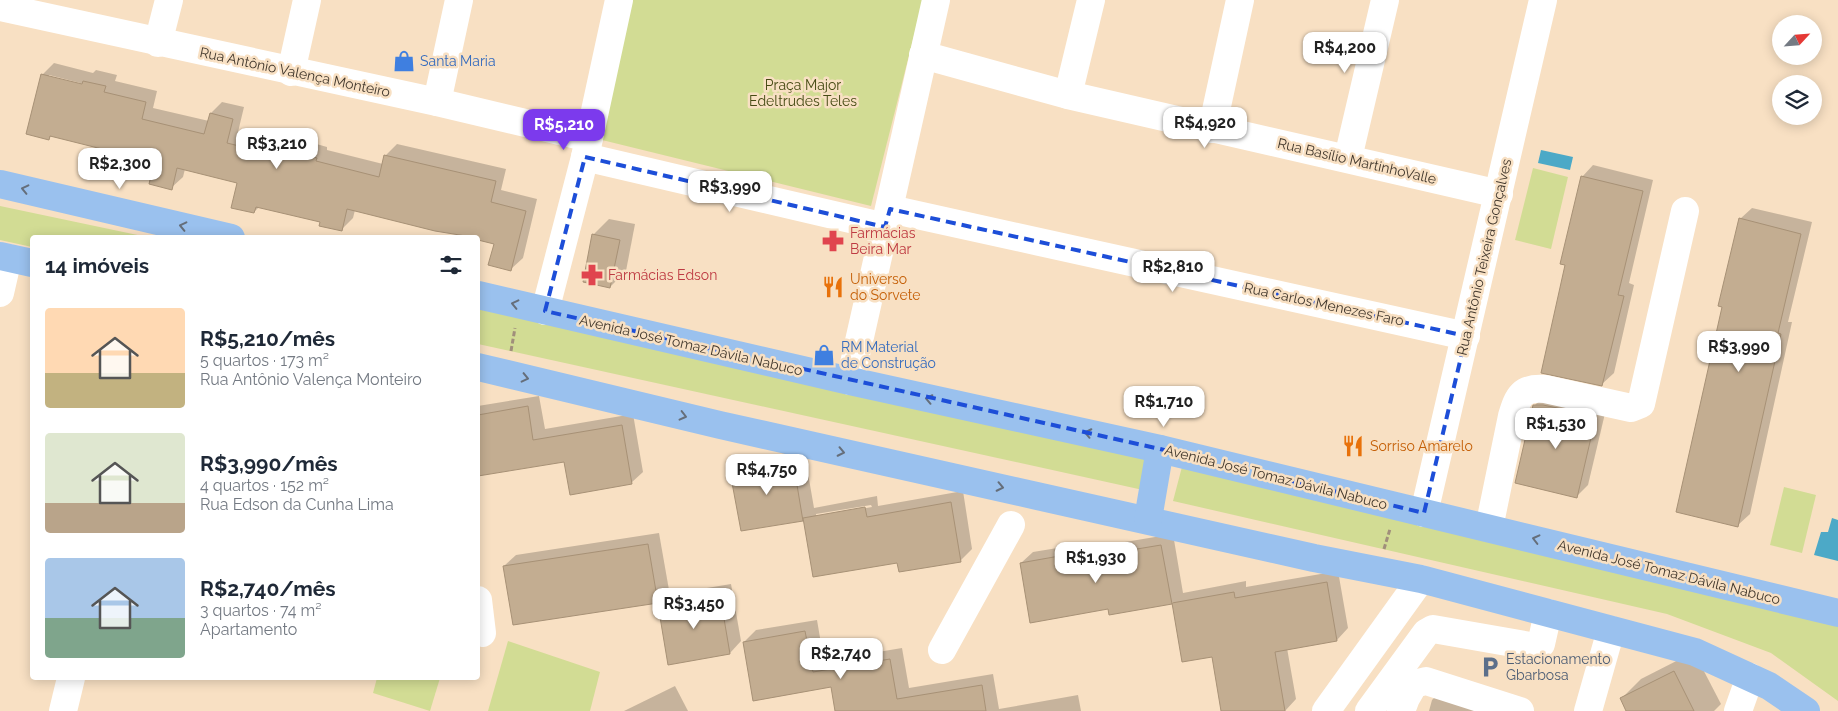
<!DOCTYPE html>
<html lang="pt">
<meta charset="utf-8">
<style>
body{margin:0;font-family:Raleway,sans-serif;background:#f6f6f7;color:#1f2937;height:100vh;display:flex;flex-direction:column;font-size:19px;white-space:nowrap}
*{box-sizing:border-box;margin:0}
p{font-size:16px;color:#747a83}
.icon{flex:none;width:28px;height:28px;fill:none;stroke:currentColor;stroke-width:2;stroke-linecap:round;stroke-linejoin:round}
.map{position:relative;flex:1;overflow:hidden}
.drawer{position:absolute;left:30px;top:235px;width:450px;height:445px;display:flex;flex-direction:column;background:#fff;border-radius:5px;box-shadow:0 2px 12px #0003}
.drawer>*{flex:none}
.needle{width:32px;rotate:64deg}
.buttons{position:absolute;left:1772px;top:15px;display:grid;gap:10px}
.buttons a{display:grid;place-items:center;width:50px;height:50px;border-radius:50%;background:#fff;box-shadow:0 2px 12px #0003;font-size:25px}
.price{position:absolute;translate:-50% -42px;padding:0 11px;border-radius:10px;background:#fff;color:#222;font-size:16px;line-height:32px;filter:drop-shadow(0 1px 2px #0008)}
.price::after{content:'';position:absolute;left:50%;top:30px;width:15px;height:11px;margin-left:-8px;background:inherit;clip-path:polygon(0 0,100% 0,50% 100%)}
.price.current{background:#7c3aed;color:#fff}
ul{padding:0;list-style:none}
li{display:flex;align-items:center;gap:15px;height:125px;padding:0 15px}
li span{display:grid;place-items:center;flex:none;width:140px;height:100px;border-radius:5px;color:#555}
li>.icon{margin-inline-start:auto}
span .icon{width:60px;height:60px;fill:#fffc;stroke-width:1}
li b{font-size:21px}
h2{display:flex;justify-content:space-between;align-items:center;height:60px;padding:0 15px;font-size:21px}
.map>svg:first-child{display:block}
.green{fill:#d2dc94}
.water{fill:#4ca9c7}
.shadow{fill:#0003;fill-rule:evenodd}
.building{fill:#c3ad91;stroke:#a79176}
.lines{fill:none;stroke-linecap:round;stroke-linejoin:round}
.path{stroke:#a08f7b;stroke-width:3;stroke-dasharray:5 2.5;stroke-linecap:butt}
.minor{stroke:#fff;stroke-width:28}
.major{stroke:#9ac1ee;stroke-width:28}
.oneway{stroke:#656e7a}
.marked{fill:none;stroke:#1d4ed8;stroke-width:4;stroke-dasharray:10 6;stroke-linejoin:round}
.labels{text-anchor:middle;stroke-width:5;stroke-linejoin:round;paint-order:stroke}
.shop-label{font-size:14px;fill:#366cbe;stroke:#f8e0c3;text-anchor:start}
.street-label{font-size:14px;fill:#41372c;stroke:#f8e0c3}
.park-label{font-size:14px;fill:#464b14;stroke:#f8e0c3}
.health-label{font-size:14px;fill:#be3a42;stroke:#f8e0c3;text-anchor:start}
.food-label{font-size:14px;fill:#c56008;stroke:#f8e0c3;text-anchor:start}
.service-label{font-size:14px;fill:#4e5e75;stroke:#f8e0c3;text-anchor:start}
</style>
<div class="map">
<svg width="1838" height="711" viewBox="0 0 1838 711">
<rect width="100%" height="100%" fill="#f8e0c3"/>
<!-- green -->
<g class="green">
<path d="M632 0H923L871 206 602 140Z"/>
<path d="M1533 168 1568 177 1551 249 1515 240Z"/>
<path d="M0 206 147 237 32 238V247L0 240Z"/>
<path d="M478 309 1148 454 1143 490 478 344Z"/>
<path d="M1183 463 1838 618V701L1771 653 1667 614 1173 501Z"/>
<path d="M1784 487 1816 495 1802 553 1770 545Z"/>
<path d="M508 641 600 672 590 711H488Z"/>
<path d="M377 678H440L430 711 373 693Z"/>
</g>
<!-- water -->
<g class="water">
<path d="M1541 150 1573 157 1570 170 1538 163Z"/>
<path d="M1832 518 1838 520V561L1814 555 1821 532H1828Z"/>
</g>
<!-- shadow -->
<g class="shadow">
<path d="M54 63 93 73 96 70 117 75 115 81 157 91 153 108 209 121 211 113 222 102 244 107 238 132 301 147 306 141 327 147V150L383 164 385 156 397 144 506 169 501 190 537 199 523 258 511 269 495 243 355 210 353 218 341 230 321 222 260 206 254 212 239 182 185 169 183 177 171 188 154 167 111 150 52 135 49 138 42 75ZM49 75 88 85V87L49 77Z"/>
<path d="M1593 165 1653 180 1629 283 1634 285 1614 373 1602 384 1567 264 1582 177Z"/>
<path d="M1752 208 1812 222 1788 322H1792L1750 514 1738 525 1724 306 1740 219Z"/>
<path d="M609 219 635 224 626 271 610 287 593 235Z"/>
<path d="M1546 394 1607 405 1588 485 1577 496 1534 406Z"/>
<path d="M539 396 545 429 633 414 643 472 631 483 565 460 478 475V406Z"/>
<path d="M804 450 814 508 877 496 878 506 963 491 972 549 961 560 898 561 814 575 804 518 802 520 732 472 743 461ZM871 505 872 507 816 517V514Z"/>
<path d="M659 533 669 590 657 602 504 566 516 555Z"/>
<path d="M1173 534 1183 593 1246 581V587L1338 571 1348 628 1337 640 1287 648 1296 699 1285 711H1222L1213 656 1183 661 1173 602 1109 608 1021 563 1033 552 1094 542 1095 547Z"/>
<path d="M731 584 741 641 730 653 659 606 671 594Z"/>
<path d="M817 620 824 661 902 648 909 688 993 674 999 709 1078 695 1081 711H837L832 686 744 642 756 630Z"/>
<path d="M1694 652 1721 704 1714 711H1628L1621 699 1641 679Z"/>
<path d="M675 686 688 711H624Z"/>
<path d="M1444 688 1516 711H1429L1432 700Z"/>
</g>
<!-- building -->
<g class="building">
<path d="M41 74 82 84 83 81 106 86 104 92 146 102 142 119 204 134 210 113 233 119 227 143 292 159 294 152 317 158 316 161 379 177 384 155 496 181 491 202 526 211 511 271 488 265 494 244 478 240V238L435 231 347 209 342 231 319 226 320 222 256 207 254 213 231 208 237 183 177 168 172 190 149 184 153 168 109 157 110 151 50 136 49 140 26 134Z"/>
<path d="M1581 176 1643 191 1618 295 1624 296 1602 386 1541 373 1565 265 1560 264Z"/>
<path d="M1739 218 1801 234 1778 333 1781 334 1738 527 1676 512 1722 307 1718 306Z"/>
<path d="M592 234 620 240 610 288 583 282Z"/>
<path d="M1533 405H1543L1596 416 1577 498 1515 483Z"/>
<path d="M528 406 533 440 622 425 632 484 570 495 564 462 478 476V415Z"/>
<path d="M793 461 803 521 741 531 730 472Z"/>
<path d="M951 502 961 562 899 572 897 563 813 577 803 518 865 507 867 517Z"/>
<path d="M648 544 658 603 513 625 503 566Z"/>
<path d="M1161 545 1172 604 1109 615 1108 609 1030 623 1020 563 1082 552 1083 558Z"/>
<path d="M1327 582 1337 641 1275 652 1285 711H1221L1212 657 1182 662 1172 603 1234 592 1235 598Z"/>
<path d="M720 595 730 654 668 665 658 605Z"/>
<path d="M805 631 813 672 890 659 897 699 982 685 986 711H835L831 687 753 701 743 642Z"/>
<path d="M1674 671 1694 711H1626L1620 698Z"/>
</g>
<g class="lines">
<!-- path -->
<g class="path">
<path d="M511 351 515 328"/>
<path d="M1384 549 1390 529"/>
</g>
<!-- minor -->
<g class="minor">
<path d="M0 7 437 102 589 138"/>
<path d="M158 43 169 0"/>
<path d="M923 55 1068 95 1499 194"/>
<path d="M291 72 307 0"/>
<path d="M1068 95 1091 0"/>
<path d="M437 102 459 0"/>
<path d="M1212 129 1240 0"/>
<path d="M585 157 885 227"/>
<path d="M1348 158 1385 0"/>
<path d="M890 209 1466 336"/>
<path d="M0 293 8 258"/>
<path d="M545 311 585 157 619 0"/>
<path d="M850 381 936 0"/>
<path d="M1424 513 1543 0"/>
<path d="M1489 528 1512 416C1518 396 1522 387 1545 389L1631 408 1641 404 1685 211"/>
<path d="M478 600 482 633"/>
<path d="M942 650 1011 525"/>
<path d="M63 711 71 678"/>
<path d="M1326 711 1421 579"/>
<path d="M1369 711 1426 633 1433 629 1536 647 1541 644 1548 613"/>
<path d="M1401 711 1406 698 1414 684 1426 681 1520 711"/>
<path d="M1588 711 1611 630"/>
<path d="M1738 711 1750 677"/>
</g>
<!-- major -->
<g class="major">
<path d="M0 184 231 238"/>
<path d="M0 256 32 263"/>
<path d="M478 295 850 381 1160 449 1838 613"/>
<path d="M478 367 720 425 1314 558 1421 579 1695 652 1769 686 1806 711"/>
<path d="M1148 519 1160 449"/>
</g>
</g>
<!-- one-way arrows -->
<defs><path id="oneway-chevron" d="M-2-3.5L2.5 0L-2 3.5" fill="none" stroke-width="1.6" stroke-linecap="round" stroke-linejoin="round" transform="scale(1.25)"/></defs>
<g class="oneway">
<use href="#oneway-chevron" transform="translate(25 189) rotate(-167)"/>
<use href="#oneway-chevron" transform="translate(183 226) rotate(-167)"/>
<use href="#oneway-chevron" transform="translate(515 304) rotate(-167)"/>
<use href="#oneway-chevron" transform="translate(525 378) rotate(13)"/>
<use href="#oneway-chevron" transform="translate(929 399) rotate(-168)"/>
<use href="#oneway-chevron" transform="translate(683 416) rotate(14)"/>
<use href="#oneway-chevron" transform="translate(1088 433) rotate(-168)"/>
<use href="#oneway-chevron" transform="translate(841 452) rotate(12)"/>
<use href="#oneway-chevron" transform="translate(1000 487) rotate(12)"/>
<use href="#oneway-chevron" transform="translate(1536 539) rotate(-166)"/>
</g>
<!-- marked area -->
<path class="marked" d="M585 157 885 227 890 209 1466 336 1424 513 1160 449 545 311Z"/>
<!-- icons -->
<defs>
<g id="shop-bare" transform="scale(1.725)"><path d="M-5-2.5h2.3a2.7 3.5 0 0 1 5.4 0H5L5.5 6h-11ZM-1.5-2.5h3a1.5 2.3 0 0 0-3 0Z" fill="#3f7fe0" stroke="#f8e0c3" stroke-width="2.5" paint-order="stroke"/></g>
<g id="pharmacy-bare" transform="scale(1.725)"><path d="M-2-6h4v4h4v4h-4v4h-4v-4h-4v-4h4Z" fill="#e0444e" stroke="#f8e0c3" stroke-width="2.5" paint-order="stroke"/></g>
<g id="restaurant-bare" transform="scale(1.725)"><path d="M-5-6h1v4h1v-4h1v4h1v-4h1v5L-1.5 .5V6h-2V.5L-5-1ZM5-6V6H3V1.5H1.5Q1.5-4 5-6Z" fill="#e8710a" stroke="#f8e0c3" stroke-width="2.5" paint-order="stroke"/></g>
<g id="parking-bare" transform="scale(1.725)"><path d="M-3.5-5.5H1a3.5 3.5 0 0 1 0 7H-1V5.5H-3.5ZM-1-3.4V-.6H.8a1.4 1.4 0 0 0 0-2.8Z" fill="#5c6f8a" stroke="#f8e0c3" stroke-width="2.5" paint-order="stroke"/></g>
</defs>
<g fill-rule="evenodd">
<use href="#shop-bare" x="404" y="61"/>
<use href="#pharmacy-bare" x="833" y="241"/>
<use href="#pharmacy-bare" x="592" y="275"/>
<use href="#restaurant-bare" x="833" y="287"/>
<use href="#shop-bare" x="824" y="355"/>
<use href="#restaurant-bare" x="1353" y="446"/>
<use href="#parking-bare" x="1490" y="667"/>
</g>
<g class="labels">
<!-- shop labels -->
<g class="shop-label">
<text x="420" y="66">Santa Maria</text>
<text x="841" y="352">RM Material<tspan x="841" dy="16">de Construção</tspan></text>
</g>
<!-- street labels -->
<g class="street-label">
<text transform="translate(295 72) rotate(12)" y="5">Rua Antônio Valença Monteiro</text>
<text transform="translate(1357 161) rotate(13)" y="5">Rua Basílio MartinhoValle</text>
<text transform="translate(1484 257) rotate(-77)" y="5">Rua Antônio Teixeira Gonçalves</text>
<text transform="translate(1324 304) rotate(12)" y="5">Rua Carlos Menezes Faro</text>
<text transform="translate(691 345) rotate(13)" y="5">Avenida José Tomaz Dávila Nabuco</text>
<text transform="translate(1276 477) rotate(14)" y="5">Avenida José Tomaz Dávila Nabuco</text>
<text transform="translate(1669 572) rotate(14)" y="5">Avenida José Tomaz Dávila Nabuco</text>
</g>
<!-- park labels -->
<g class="park-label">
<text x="803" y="90">Praça Major<tspan x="803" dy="16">Edeltrudes Teles</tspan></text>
</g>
<!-- health labels -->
<g class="health-label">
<text x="850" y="238">Farmácias<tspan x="850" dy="16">Beira Mar</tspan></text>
<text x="608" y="280">Farmácias Edson</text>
</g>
<!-- food labels -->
<g class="food-label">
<text x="850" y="284">Universo<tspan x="850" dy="16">do Sorvete</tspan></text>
<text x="1370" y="451">Sorriso Amarelo</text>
</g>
<!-- service labels -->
<g class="service-label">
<text x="1506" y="664">Estacionamento<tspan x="1506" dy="16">Gbarbosa</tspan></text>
</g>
</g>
</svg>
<div class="buttons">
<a><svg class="needle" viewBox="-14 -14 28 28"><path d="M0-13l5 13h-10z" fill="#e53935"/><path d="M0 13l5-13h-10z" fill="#747a83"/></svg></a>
<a><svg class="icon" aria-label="layers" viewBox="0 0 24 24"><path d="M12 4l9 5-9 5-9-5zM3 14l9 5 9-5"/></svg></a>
</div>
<b class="price" style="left:1345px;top:74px">R$4,200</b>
<b class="price" style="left:1205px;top:149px">R$4,920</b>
<b class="price current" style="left:564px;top:151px">R$5,210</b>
<b class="price" style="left:277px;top:170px">R$3,210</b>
<b class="price" style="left:120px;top:190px">R$2,300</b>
<b class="price" style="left:730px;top:213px">R$3,990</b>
<b class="price" style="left:1173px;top:293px">R$2,810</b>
<b class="price" style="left:1739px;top:373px">R$3,990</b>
<b class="price" style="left:1164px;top:428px">R$1,710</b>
<b class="price" style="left:1556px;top:450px">R$1,530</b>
<b class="price" style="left:767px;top:496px">R$4,750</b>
<b class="price" style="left:1096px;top:584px">R$1,930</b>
<b class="price" style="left:694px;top:630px">R$3,450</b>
<b class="price" style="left:841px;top:680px">R$2,740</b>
<section class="drawer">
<h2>14 imóveis<svg class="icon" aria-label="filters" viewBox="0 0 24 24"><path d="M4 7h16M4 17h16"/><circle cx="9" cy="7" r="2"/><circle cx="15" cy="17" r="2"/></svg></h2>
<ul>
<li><span style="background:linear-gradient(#ffd9b3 65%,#c2b280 0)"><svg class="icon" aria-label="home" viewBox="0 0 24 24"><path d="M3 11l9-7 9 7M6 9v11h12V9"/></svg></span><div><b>R$5,210/mês</b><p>5 quartos · 173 m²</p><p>Rua Antônio Valença Monteiro</p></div></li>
<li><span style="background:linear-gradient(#dfe7d0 70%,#b9a48a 0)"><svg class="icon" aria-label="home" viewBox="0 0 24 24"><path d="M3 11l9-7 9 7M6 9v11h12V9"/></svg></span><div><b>R$3,990/mês</b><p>4 quartos · 152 m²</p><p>Rua Edson da Cunha Lima</p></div></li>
<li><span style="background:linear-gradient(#a9c7e8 60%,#7fa58c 0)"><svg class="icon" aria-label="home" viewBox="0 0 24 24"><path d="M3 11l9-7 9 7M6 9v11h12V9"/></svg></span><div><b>R$2,740/mês</b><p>3 quartos · 74 m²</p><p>Apartamento</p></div></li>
</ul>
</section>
</div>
